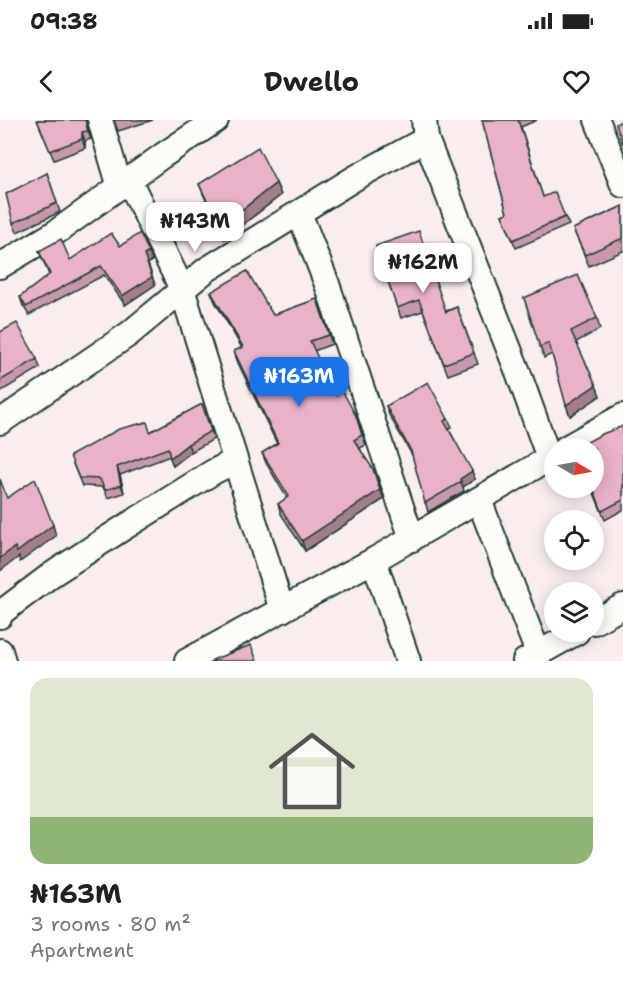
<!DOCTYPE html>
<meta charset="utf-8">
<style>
body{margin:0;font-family:"Shantell Sans",sans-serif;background:#f2f2f2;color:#202124;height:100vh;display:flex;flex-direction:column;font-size:22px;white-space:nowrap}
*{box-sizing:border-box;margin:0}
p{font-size:20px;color:#757577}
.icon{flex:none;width:33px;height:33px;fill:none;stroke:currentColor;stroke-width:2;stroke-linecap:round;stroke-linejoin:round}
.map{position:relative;height:541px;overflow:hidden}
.sheet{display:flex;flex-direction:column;background:#fff;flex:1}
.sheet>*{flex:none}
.needle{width:39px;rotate:100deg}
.fabs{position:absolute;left:544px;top:318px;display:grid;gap:12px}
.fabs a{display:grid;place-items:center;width:60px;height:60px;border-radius:50%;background:#fff;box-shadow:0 3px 15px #0003;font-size:30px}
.price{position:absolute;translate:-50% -51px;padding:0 14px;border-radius:12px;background:#fff;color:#222;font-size:20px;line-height:39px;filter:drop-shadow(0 2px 3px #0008)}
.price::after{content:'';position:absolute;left:50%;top:36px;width:18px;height:14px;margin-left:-9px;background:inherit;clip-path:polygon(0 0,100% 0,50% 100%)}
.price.current{background:#1a73e8;color:#fff}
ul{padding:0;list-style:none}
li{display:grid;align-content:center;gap:12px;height:318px;padding:0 30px}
li span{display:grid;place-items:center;height:186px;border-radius:18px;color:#555}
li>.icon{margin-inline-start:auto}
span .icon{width:108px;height:108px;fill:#fffc;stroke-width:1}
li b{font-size:26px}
.status{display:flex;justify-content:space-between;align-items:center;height:42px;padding:0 30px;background:#fff;direction:ltr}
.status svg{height:16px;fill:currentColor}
header{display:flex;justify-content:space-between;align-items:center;height:78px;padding:0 30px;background:#fff;font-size:27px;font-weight:700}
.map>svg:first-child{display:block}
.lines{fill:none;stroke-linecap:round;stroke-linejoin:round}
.street-casing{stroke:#1f3d34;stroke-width:28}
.street{stroke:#fdfcf7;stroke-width:24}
.wall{fill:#c899ac;stroke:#1f3d34;stroke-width:1.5}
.shaded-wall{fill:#a37d8c;stroke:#1f3d34;stroke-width:1.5}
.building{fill:#e9b2c8;stroke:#1f3d34;stroke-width:1.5}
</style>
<div class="status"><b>09:38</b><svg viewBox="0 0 49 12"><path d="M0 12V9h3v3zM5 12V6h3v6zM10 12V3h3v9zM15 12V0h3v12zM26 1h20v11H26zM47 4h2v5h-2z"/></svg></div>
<header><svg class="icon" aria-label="back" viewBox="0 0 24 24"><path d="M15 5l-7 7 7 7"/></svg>Dwello<svg class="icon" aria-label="heart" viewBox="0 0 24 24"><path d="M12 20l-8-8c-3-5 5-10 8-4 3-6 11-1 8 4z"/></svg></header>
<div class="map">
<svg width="623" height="541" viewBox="0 0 623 541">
<rect width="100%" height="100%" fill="#f9edee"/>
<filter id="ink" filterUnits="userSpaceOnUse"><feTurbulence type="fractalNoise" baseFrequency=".0167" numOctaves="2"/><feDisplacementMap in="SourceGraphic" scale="12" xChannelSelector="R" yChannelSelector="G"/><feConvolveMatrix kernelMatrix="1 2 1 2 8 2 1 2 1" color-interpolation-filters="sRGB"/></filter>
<g filter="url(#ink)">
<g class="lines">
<!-- street casing -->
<g class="street-casing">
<g id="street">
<path d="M100 0 120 67"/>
<path d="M424 0 426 19 518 252 549 338"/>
<path d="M597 0 623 65"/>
<path d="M129 60 182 169 282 490"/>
<path d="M299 93 327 164 412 419"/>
<path d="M0 146 55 113 162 36 216 0"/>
<path d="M0 302 129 214 206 150 355 58 426 19"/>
<path d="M566 328 623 296"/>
<path d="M479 380 538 533"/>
<path d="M374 440 408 541"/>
<path d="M0 496 2 492 51 455 117 412 213 352 235 341"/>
<path d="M594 502 623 486"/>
<path d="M0 531 3 541"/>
<path d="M187 541 374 440 555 335"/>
<path d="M525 541 577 512"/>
</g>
</g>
<!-- street -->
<use href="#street" class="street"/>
</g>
<!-- wall -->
<g class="wall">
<path d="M37 0H87L91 19 85 21V28L54 40Z"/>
<path d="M114 0H153L118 11Z"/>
<path d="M482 0H537L521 7 543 77 565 97 569 105 516 128 502 95 507 93Z"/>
<path d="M47 53 60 92 17 112 13 103Z"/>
<path d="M276 63 281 75 224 119 204 76 199 64Z"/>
<path d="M623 86V131L589 146 573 109Z"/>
<path d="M120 126 149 132 152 140 148 144 155 165 125 185 104 155 29 195 23 186 20 177 49 155 39 131 70 140Z"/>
<path d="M376 126 446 191 457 187 478 244 448 255 423 191 401 198Z"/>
<path d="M211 172 273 195 317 179 332 224 314 231 336 276 356 296 366 325 360 328 384 379 305 431 281 394 278 384 287 378 266 343 262 333 277 324 237 241 234 231 242 228 215 182Z"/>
<path d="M524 178 597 198 600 209 576 222 600 276 570 296 552 234 544 238Z"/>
<path d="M0 212 37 239 40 248 0 272Z"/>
<path d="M202 284 214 319 191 332 173 346 170 336 120 355 124 373 108 378 103 367 82 366 73 344 150 312Z"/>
<path d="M386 286 448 299 452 307 449 309 475 359 463 367 464 371 428 392 413 337 389 295Z"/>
<path d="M623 306V390L605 400 592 368Z"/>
</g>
<!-- shaded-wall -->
<g class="shaded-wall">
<path d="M85 0H87L91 19 88 11Z"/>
<path d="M82 12 85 21V28L82 19Z"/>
<path d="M276 63 281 75 224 119 220 107Z"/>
<path d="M149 132 152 140 148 144 155 165 125 185 122 176 144 135Z"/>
<path d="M596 265 600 276 570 296 566 285Z"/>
<path d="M188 324 191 332 173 346 170 338Z"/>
<path d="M117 347 120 355 124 373 121 365Z"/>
<path d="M373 349 384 379 305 431 302 421Z"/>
<path d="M472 351 475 359 463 367 460 359Z"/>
<path d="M53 405 56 416 20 442 19 437 0 451V438L15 427Z"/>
</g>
<!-- building -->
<g class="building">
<path d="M37 0H85L88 11 82 12V19L50 31Z"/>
<path d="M482 0H518L543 77 555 72 565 97 513 120 502 95 507 93Z"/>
<path d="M623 0V24L616 4Z"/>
<path d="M258 27 276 63 220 107 199 64Z"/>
<path d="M47 53 57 83 13 103 6 74Z"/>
<path d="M623 86V118L585 135 573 109Z"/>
<path d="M419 111 446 192 457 187 474 233 444 244 419 180 397 188 376 126Z"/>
<path d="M111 113 120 126 140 113 149 132 144 135 152 157 122 176 101 146 26 187 20 177 50 154 39 131 61 119 70 140Z"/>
<path d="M247 151 273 195 317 179 329 215 310 221 336 276 343 272 356 296 362 315 354 320 373 349 380 370 302 421 278 384 289 376 262 333 278 323 234 231 243 227 211 172Z"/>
<path d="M578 155 597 198 571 211 596 265 566 285 549 223 540 227 524 178Z"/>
<path d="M17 203 37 239 0 261V212Z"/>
<path d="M428 262 448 299 444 301 472 351 460 359 461 362 425 383 411 331 386 286Z"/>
<path d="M202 284 211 311 188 324 170 338 168 328 117 347 121 365 105 370 100 359 79 358 70 336 119 309 147 302 150 312Z"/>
<path d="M623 306V380L602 391 593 368H594V328H578V327L602 314Z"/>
<path d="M0 359 7 378 35 359 53 405 17 432 15 427 0 438Z"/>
<path d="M251 525 257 541H212V540Z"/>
</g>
</g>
</svg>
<div class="fabs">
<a><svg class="needle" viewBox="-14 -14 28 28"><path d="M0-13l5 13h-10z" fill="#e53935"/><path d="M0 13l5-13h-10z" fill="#757577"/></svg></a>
<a><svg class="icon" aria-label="locate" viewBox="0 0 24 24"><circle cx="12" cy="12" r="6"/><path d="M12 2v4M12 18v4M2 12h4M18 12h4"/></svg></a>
<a><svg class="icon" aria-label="layers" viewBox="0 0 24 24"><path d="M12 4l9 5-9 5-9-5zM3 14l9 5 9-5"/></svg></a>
</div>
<b class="price" style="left:195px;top:133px">₦143M</b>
<b class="price" style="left:423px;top:174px">₦162M</b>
<b class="price current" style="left:299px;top:288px">₦163M</b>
</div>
<section class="sheet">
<ul>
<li><span style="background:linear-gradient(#dfe7d0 75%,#8fb573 0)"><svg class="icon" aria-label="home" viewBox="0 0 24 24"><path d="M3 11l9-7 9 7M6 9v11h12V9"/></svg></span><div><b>₦163M</b><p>3 rooms · 80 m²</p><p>Apartment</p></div></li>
</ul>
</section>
